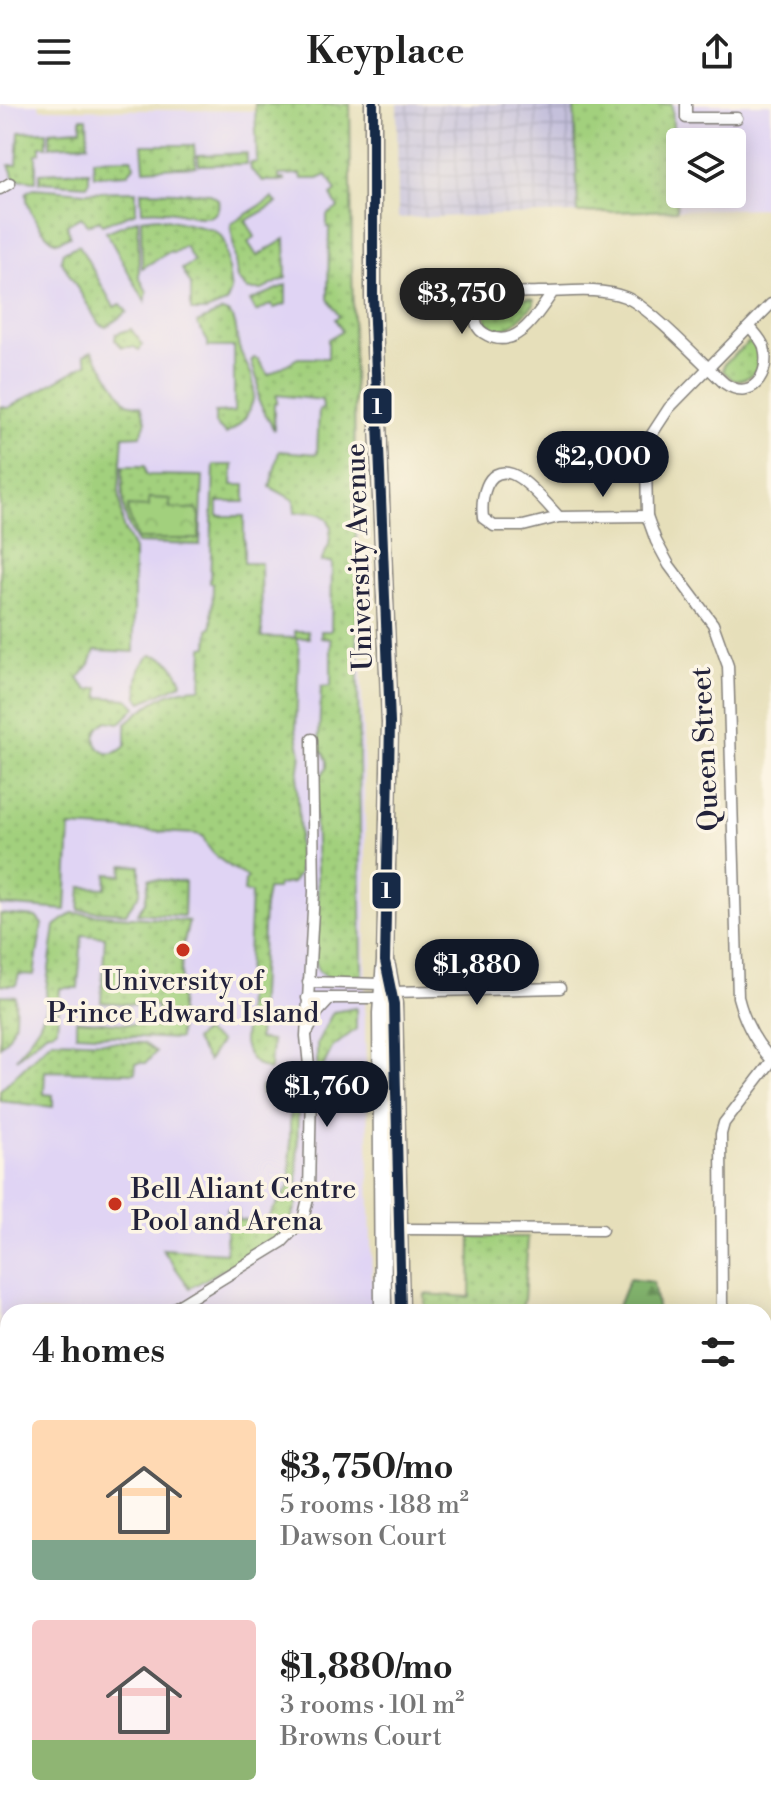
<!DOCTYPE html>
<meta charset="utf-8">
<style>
body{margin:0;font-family:"Libre Bodoni",serif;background:#f2f2f2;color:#222;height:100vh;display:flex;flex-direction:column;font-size:30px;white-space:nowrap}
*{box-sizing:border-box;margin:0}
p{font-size:26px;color:#767676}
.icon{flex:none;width:44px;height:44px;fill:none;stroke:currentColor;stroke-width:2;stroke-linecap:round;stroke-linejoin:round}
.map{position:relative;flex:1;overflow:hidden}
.sheet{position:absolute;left:0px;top:1200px;width:772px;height:512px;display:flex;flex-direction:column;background:#fff;border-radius:24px 24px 0 0;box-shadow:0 4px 20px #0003}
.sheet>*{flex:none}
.tools{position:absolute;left:666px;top:24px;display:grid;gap:16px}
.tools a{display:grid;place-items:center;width:80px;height:80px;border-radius:8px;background:#fff;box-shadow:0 4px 20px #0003;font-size:40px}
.price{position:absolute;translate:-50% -68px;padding:0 18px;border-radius:28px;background:#111827;color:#fff;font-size:26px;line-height:52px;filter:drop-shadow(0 2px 4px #0008)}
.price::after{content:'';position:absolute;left:50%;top:48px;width:24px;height:18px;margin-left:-12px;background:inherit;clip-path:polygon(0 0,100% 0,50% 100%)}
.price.selected{background:#222;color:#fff}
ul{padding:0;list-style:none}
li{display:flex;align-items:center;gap:24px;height:200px;padding:0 32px}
li span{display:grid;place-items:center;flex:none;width:224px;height:160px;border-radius:8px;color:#555}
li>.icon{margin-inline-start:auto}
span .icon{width:96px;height:96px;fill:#fffc;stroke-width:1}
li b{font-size:34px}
h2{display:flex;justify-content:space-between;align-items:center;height:96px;padding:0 32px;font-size:34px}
header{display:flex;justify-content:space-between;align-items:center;height:104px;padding:0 32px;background:#fff;font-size:36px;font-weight:700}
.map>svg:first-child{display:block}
.built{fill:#e0d4f4;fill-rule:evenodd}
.industrial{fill:url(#industrial-grid)}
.grass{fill:url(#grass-dots);stroke:#62795c;stroke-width:2}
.forest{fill:url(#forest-firs);stroke:#526a54;stroke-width:2}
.park{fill:url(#park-crowns);stroke:#62795c;stroke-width:2}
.garden{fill:#a2d07d;stroke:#62795c;stroke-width:2}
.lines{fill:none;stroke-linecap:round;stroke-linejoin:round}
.stream{stroke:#53bece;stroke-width:3}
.minor-casing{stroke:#84807a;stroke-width:13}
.primary-casing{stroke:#84807a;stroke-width:19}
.minor{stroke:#fff;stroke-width:10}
.primary{stroke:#fff;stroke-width:16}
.bus-1-casing{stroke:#fcf5e5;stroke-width:16}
.bus-1{stroke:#172a47;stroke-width:10}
.poi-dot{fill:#c8321e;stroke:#fcf5e5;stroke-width:3}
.labels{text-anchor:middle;stroke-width:7;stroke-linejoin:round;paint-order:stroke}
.street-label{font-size:28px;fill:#22223b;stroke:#fcf5e5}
.poi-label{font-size:28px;fill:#22223b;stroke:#fcf5e5}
.line-badge{stroke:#fcf5e5;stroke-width:3}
.badge-label{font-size:22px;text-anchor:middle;font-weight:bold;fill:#fff}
</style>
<header><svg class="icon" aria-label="menu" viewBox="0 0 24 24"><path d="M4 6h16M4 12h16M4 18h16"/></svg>Keyplace<svg class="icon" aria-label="share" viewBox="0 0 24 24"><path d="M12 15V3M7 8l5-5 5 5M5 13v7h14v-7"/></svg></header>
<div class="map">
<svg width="771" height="1712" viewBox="0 0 771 1712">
<defs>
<pattern id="industrial-grid" width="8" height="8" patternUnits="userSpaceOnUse" patternTransform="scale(2)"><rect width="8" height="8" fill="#c4c0db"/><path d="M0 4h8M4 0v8" fill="none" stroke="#a8a5bd"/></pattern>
<pattern id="grass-dots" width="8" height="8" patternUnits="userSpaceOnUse" patternTransform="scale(2)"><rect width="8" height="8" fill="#a2d07d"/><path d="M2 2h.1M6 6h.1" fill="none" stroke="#8bb26d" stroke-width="1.8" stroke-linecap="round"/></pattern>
<pattern id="forest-firs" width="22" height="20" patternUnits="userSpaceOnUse" patternTransform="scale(2)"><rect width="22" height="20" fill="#81b26c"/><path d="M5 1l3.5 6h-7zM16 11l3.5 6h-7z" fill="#69905a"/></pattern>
<pattern id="park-crowns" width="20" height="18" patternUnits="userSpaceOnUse" patternTransform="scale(2)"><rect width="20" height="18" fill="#a2d07d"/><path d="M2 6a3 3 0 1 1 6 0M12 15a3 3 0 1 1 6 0" fill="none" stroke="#8bb26d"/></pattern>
</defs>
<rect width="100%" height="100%" fill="#fcf5e5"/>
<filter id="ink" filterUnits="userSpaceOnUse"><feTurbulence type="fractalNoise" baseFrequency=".0125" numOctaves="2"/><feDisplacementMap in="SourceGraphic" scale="16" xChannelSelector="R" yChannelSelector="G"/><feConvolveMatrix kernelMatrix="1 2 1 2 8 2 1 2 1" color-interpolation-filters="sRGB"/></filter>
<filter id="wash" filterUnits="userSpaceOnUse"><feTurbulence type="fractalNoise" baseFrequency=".006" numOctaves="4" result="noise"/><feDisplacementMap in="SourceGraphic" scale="32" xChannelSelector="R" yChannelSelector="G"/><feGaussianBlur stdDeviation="1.8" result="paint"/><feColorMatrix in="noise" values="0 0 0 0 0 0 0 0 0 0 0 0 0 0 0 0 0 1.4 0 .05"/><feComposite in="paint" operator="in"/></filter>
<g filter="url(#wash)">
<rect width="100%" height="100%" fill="#e6dfba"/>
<!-- built -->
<g class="built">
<path d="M0 0H39L40 5 272 7 348 4 366 764 365 928 373 1208H8V1704H375V1712H0Z"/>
<path d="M672 0H771V104L677 106ZM680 38H732V90H680Z"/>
</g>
<!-- industrial -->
<path class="industrial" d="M397 0H574L578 109 398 114Z"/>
<!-- grass -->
<g class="grass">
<path d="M255 0H350L362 871C286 889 327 831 318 795L314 684 327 663V656L324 649 311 643 312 635H319L321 583 331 582V535L321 534V527H331L332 458H321L329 441 331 422C324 405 310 408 295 409L294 396 270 383 279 347 317 350 319 306 323 305 322 296 277 291V299L274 300V326L258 296V278L251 257 254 254 258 255 268 271 298 254H328V235L342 227 335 215 339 212 328 195 329 123H327V111L338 104 331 91 336 87 327 71 318 75H302L301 70 279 71V75H284L285 77H263L251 66 250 59 257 58Z"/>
<path d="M574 0H672L677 106 578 109Z"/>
<path d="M81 14H87L88 40 50 42V27L81 25Z"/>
<path d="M47 27V42H40V49L36 50V77L15 75 9 61H17L19 28Z"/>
<path d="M142 41H194L196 62 144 65Z"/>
<path d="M247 49V60L199 61 198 51Z"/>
<path d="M132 54 134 62 127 70 94 72 93 55Z"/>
<path d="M89 67V77L87 81 40 78V69Z"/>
<path d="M34 84 85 88 136 87V108L102 121 99 116 88 121 81 113 67 121 70 132 57 138C44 133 24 102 27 88Z"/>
<path d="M141 87 209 89 218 95C223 123 189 111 174 108 163 106 153 106 142 107Z"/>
<path d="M272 94 277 99 246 117 255 133 248 138 257 152 285 135 286 174 262 186H248L237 175 231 120Z"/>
<path d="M158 113 213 126 221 132 225 140 231 187 226 199 206 207H191V181L182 165 194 158 185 142 173 149 171 147 142 164 141 115Z"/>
<path d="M138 115 139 173 147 188 145 198 106 128Z"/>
<path d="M79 141 114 203 121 200 127 208 106 223 99 220 61 156 63 148Z"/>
<path d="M286 181V200L274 204 271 200 256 208 250 197Z"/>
<path d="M530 194 534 195V200C522 212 509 231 490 224 484 213 483 205 492 196Z"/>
<path d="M222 207C239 210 235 230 239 243 242 253 248 262 252 272 259 296 247 319 226 330L215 320V309L234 308V243H208V238L197 219Z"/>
<path d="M131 225 143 241 139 246 134 243H122L115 236 116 230Z"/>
<path d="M750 237C770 252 757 278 733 276L723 267 724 260Z"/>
<path d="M92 247 127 299 141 302 146 317 141 331 123 332 119 386 123 423 134 446V548L95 546 90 560 78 575 88 586 99 584V593L128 595 136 603 120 619 107 617C80 633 106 664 126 641V619C149 599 170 584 201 584L203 543 208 542 209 524 212 523 213 479H210L214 361H233L232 381H245V398H218V412H244V459H261L262 533 295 534V527H308L309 534H296L299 543 296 625 301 650 297 680 300 732 298 736 299 770 292 779 278 781 277 785H267L264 803 258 935 272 937 270 966C255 963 247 953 244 939L251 789 244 788 245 777 248 774C232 763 209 753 203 732L196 730 70 723 66 806 0 801V303L8 304 88 259 84 251Z"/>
<path d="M123 362H145L146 371 203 372 200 441 137 439C121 414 122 391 123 362Z"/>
<path d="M151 551C169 552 174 562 182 577L181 580 142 598 138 593C137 577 137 561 151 551Z"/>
<path d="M123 761 140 762V789L126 809 79 806 81 783 106 784 107 770 122 771Z"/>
<path d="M149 775 185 778 184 812 137 809 145 798Z"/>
<path d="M72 809 189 817 182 846 179 935 76 930V916L155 922 157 902 101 898 105 833 82 831 78 884H60L57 924 52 928H47L16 955 39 921 47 903 46 886 55 822Z"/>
<path d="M0 810 36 813 42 820 34 871 19 870 16 881H0Z"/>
<path d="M0 891 15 892C16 914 17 927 0 942Z"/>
<path d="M356 904V925L332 944 317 975V939L333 908Z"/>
<path d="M203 928 220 938 208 957 194 936Z"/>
<path d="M52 936 144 939 156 948 146 959H136L135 969 45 967 44 990 53 991V1003L0 997V986Z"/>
<path d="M261 983 291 985 298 993 297 1100 288 1123 274 1137 190 1184 162 1145 226 1149 227 1105 238 1106V1116L265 1118 290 1081V999L281 991 261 990Z"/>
<path d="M471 1133H528L524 1196 520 1208H425V1190L470 1193Z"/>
<path d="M771 1376V1672H764V1377Z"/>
<path d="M0 1662 8 1671V1704H37L44 1712H0Z"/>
</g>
<!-- forest -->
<g class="forest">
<path d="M629 1175 653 1178 658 1208H600L618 1202Z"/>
<rect x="764" y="1305" width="7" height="74"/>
<path d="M764 1390H771V1475L764 1477Z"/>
<path d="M131 1704H199L197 1712H117Z"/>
</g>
<!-- park -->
<path class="park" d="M149 394 170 395V404L197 406 200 412 199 435H137L128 408V402L149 403Z"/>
<!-- garden -->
<path class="garden" d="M8 1335V1671L0 1662V1341Z"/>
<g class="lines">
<!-- stream -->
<path class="stream" d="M764 1361 771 1360"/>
</g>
</g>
<g filter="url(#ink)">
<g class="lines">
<!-- minor casing -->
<g class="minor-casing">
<g id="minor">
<path d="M686 0V14H737"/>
<path d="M0 85 10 79"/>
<path d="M553 188C538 209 517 247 487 231 475 225 475 218 476 205 494 186 514 189 539 188 567 188 598 183 625 193 650 203 702 259 724 279 751 298 771 272 764 243 762 236 755 229 750 223"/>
<path d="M771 200 669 304 652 330 646 356 647 412 656 437 669 461 713 520 728 562 738 893C744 917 754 937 771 955"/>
<path d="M559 413C548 401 526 375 512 370 485 361 481 396 483 414L494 422H523L559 413 647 412"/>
<path d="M308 878 381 880 385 883"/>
<path d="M307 894H381L393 888 560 884"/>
<path d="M308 927 318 908 331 894"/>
<path d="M399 1125 602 1126"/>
<path d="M168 1208 282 1138 303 1116 309 1090 311 982 306 932 314 788 312 635"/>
<path d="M726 1208 722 1201 721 1030 724 1019 771 958"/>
<path d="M764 1229H771"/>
<path d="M0 1320 8 1315"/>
<path d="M0 1470 8 1486"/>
<path d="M764 1686 771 1685"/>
<path d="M62 1712 64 1704"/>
<path d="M310 1712 313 1704"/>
<path d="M723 1712V1704"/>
</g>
</g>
<!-- primary casing -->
<g class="primary-casing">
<g id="primary">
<path d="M373 0V193L390 619 385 857 381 909 383 1208"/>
<path d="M387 862 394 900 401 1208"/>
<path d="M388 1712 389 1704"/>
<path d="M403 1712V1704"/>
</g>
</g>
<!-- minor -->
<use href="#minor" class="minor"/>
<!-- primary -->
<use href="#primary" class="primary"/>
<!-- bus-1 casing -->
<g class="bus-1-casing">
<path id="bus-1" d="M373 0V193L390 619 385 857 394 900 401 1208"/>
</g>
<!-- bus-1 -->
<use href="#bus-1" class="bus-1"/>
</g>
</g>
<!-- markers -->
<g class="poi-dot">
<circle cx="183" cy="846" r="8"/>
<circle cx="115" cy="1100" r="8"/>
</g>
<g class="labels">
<!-- street labels -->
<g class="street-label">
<text transform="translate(358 453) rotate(-92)" y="10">University Avenue</text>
<text transform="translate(704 645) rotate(-93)" y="10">Queen Street</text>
</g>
<!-- poi labels -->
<g class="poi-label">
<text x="183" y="886">University of<tspan x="183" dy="32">Prince Edward Island</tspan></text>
<text x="131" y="1094" text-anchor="start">Bell Aliant Centre<tspan x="131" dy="32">Pool and Arena</tspan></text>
</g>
</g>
<g class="line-badge">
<rect x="362" y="283" width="31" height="38" rx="8" fill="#172a47"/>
<rect x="371" y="767" width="31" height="39" rx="8" fill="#172a47"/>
</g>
<g class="badge-label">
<text x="377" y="310">1</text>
<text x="386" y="794">1</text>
</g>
</svg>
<div class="tools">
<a><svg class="icon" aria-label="layers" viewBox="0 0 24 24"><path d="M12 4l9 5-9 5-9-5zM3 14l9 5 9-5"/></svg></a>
</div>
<b class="price selected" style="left:462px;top:232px">$3,750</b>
<b class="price" style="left:603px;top:395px">$2,000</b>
<b class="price" style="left:477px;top:903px">$1,880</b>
<b class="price" style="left:327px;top:1025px">$1,760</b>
<section class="sheet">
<h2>4 homes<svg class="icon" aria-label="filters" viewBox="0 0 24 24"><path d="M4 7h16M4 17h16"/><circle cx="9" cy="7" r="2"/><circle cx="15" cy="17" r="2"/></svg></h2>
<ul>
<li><span style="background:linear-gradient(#ffd9b3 75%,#7fa58c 0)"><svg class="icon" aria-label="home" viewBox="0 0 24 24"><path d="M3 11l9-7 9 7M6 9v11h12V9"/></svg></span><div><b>$3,750/mo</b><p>5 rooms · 188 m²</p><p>Dawson Court</p></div></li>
<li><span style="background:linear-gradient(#f6c9c9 75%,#8fb573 0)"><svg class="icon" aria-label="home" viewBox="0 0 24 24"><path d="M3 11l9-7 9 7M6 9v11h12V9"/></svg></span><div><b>$1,880/mo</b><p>3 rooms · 101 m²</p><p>Browns Court</p></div></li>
</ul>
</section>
</div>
